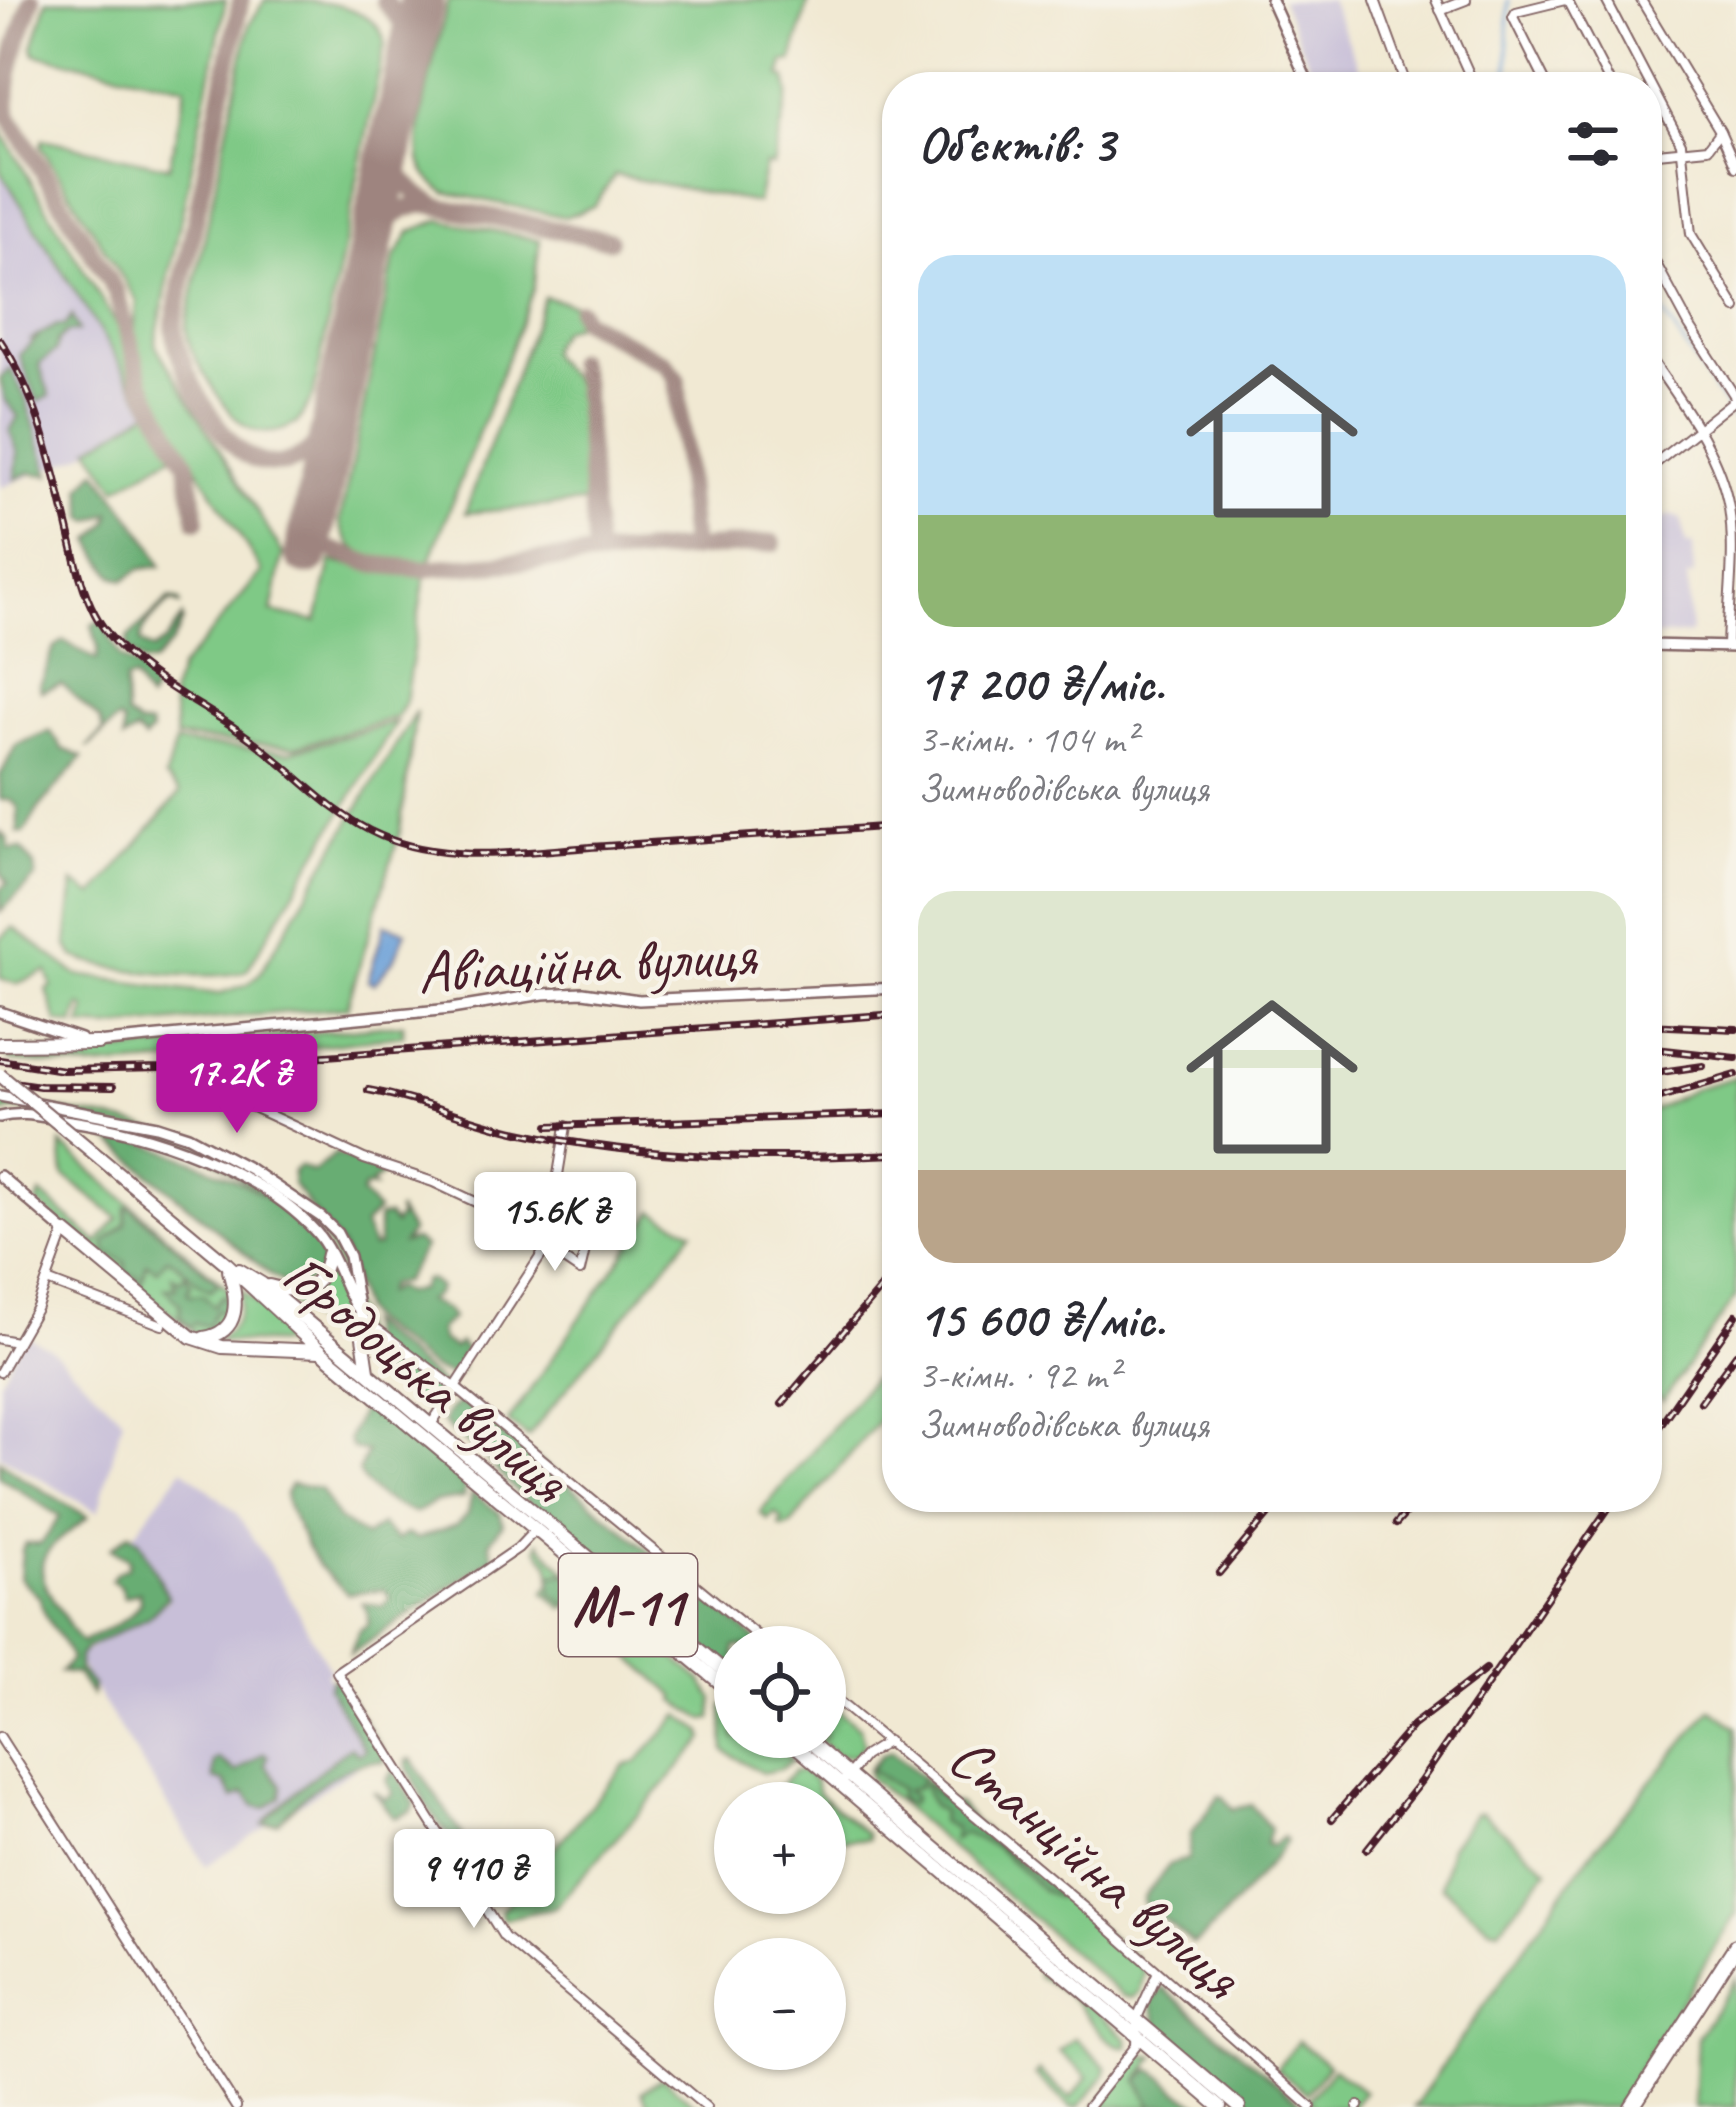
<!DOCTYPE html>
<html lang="uk">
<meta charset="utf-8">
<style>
body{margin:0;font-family:Caveat,sans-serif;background:#f7f7f7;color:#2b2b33;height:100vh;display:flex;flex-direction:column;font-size:45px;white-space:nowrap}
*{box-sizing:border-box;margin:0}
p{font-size:39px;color:#7c7c81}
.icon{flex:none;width:66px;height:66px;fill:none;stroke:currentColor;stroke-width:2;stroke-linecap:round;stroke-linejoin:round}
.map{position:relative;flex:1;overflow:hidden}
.panel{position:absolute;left:882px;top:72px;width:780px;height:1440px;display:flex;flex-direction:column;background:#fff;border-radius:48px;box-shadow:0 3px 9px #0004}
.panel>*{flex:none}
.buttons{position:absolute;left:714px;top:1626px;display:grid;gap:24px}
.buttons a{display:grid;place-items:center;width:132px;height:132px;border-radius:50%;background:#fff;box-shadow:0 3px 9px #0004;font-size:60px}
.price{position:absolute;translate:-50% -102px;padding:0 27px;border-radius:12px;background:#fff;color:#222;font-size:39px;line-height:78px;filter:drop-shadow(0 3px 6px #0008)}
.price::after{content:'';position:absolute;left:50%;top:72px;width:36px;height:27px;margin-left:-18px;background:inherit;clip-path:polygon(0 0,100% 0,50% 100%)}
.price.selected{background:#b5179e;color:#fff}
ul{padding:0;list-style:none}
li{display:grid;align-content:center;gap:24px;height:636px;padding:0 36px}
li span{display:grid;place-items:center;height:372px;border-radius:36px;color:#555}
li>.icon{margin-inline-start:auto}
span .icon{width:216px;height:216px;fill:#fffc;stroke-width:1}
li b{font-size:51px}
h2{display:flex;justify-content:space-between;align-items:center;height:144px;padding:0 36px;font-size:51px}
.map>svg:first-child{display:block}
.industrial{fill:#c8bfd8}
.green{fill:#7fc986;stroke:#647458;stroke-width:3}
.forest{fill:#67ad73;stroke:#58664f;stroke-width:3}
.water{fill:#6ca0d8;stroke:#5b6082;stroke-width:3}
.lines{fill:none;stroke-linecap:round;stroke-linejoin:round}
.stream{stroke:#6ca0d8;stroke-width:3}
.taxiway{stroke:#9e847f;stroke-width:18}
.runway{stroke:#9e847f;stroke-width:45}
.minor-casing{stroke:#846666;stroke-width:12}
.tertiary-casing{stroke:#846666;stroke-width:14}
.primary-casing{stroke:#846666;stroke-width:16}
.trunk-casing{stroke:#846666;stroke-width:18}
.minor{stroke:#fff;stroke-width:8}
.tertiary{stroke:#fff;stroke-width:9}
.primary{stroke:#fff;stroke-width:12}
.trunk{stroke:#fff;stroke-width:14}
.rail-casing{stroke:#4a1f2b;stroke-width:8}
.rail{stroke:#f7f3e8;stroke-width:3;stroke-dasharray:9;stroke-linecap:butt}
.primary-bridge-casing{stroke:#846666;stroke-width:16;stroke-linecap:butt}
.primary-bridge{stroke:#fff;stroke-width:12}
.labels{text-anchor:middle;stroke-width:9;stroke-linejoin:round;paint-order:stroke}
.shield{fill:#f7f3e8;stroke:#7e5f64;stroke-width:3}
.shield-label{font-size:57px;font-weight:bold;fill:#4a1f2b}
.street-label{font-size:60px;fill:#4a1f2b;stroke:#f7f3e8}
</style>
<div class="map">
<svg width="1736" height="2107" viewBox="0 0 1736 2107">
<rect width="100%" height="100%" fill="#f7f3e8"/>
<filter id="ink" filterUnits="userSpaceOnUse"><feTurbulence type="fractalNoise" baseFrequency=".00833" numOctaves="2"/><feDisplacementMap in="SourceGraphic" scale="24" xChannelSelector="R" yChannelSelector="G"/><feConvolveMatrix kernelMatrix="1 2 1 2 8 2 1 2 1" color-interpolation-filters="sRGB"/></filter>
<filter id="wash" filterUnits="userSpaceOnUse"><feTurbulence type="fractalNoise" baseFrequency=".004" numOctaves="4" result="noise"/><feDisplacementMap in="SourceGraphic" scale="48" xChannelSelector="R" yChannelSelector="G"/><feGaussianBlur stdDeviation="2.7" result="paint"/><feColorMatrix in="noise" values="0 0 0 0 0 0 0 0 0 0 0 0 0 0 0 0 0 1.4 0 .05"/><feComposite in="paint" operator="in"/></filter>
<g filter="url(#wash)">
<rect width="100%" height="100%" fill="#f1e9d3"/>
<!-- industrial -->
<g class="industrial">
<path d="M1281 0H1330L1367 87H1319Z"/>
<path d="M0 170 149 411 80 456 0 488Z"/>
<path d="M1670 515 1681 519 1686 544H1693L1694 576 1687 577 1691 634 1647 638V525Z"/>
<path d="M25 1335 50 1348 123 1418 98 1512 0 1455V1381Z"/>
<path d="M183 1468 236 1512 289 1595 330 1670 326 1674 375 1755 206 1866 75 1658 168 1601 132 1537Z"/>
</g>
<!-- green -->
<g class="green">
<path d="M47 0H226L155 344 283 554 272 612 317 622 331 562 425 576 405 701 397 717 295 747 176 738 171 693 180 669 262 572 144 381 131 337 134 335 137 301 41 146 43 139 169 167 186 86 35 54 33 47Z"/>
<path d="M265 0C309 0 375 0 385 43L313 397 297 423C257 447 234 422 213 388 200 367 189 352 186 327L249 25Z"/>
<path d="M448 0H809L792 61 784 62 781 76 786 78 789 93 773 166 765 165 757 203 615 175 594 206 565 217 445 192C433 184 425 176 421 163 412 131 440 37 448 0Z"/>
<path d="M0 129 126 341 138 382 178 452 117 488 90 448 149 411 0 170Z"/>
<path d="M440 220 540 240 533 290 429 563C395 561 347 565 340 521L394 259 411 231Z"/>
<path d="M544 297 577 305 578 323 560 331 550 347V356L581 390 587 500 584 503 465 513Z"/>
<path d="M416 711 400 831 347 1007 107 1028 81 1026 86 1009 80 1006 74 1025 57 1022 47 990 52 986 47 971 16 984 0 978V939L13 927 77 975 218 994 248 984 260 973Z"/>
<path d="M396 722 247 970C224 983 96 971 73 956L67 944 74 883 94 896 180 793 165 778 175 743 289 752Z"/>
<path d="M403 1024V1035L216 1059 90 1068 12 1061 0 1049 100 1053Z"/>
<path d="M1736 1077V1296L1663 1401 1647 1388V1113L1697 1088Z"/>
<path d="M0 1100C51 1110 105 1116 155 1130 206 1144 324 1204 344 1255 349 1266 349 1280 351 1292L323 1236 214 1159 154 1134 15 1109 0 1114Z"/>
<path d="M61 1144 226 1287 231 1294 227 1322 203 1334 195 1333 37 1203 41 1194 98 1243 118 1218 64 1176Z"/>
<path d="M654 1211 693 1231 528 1437 508 1422Z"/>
<path d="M330 1267 356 1314 363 1365 283 1296 305 1294Z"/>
<path d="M241 1290 308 1345 214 1341C237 1330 241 1314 241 1290Z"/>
<path d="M872 1379 896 1400 791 1525 783 1528 779 1525 783 1520 775 1513 768 1520 760 1513Z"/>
<path d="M539 1542 566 1571 578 1577 700 1679 714 1699 712 1719 705 1720 675 1701 676 1696 570 1606 563 1608 545 1592 553 1580 549 1563 537 1548Z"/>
<path d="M825 1699 860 1728 864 1744 855 1755 837 1756 815 1737H825Z"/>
<path d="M728 1703 735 1709V1737H768L792 1761 780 1769 762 1773 725 1751 723 1706Z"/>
<path d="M1711 1709 1736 1727V1913L1616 2107H1414L1583 1863Z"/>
<path d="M680 1715 702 1731 705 1739 555 1907 503 1919 501 1911 625 1765 637 1762Z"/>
<path d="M892 1753 1136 1958 1144 1972 1140 1992 1132 1998 1123 1996 870 1778 868 1769 882 1754Z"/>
<path d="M794 1771 803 1772 814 1780 818 1793 867 1834 868 1839 825 1840V1803H763Z"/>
<path d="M1476 1813H1482L1548 1869 1499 1929 1490 1927 1441 1886 1450 1846Z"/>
<path d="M1044 1967 1127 2038 1128 2047C1103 2047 1088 2014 1071 1998 1061 1988 1049 1983 1037 1976V1968Z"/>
<path d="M1736 1978V2107H1694L1697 2038Z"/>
<path d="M1075 2038 1107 2068 1105 2076 1079 2107H1071L1035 2075 1039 2071 1071 2098 1088 2077 1059 2051Z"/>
<path d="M1298 2041 1328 2065 1307 2093 1276 2069Z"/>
<path d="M1140 2055 1156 2057 1138 2080 1154 2107H1094Z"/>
<path d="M1333 2068 1364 2092 1351 2107H1317L1308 2100Z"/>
<path d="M662 2077 698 2107H649L642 2092Z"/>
</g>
<!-- forest -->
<g class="forest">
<path d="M72 316 78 331 66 333 58 340 56 351 39 364 50 396 38 402 19 355 36 339H32L57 325 65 326Z"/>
<path d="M10 368 25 397 50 475 29 473 15 479 18 453 10 431 18 416 5 400 0 379Z"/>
<path d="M97 470 152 546 161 566 140 569 124 580 114 576C107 566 95 551 92 540L109 522 111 513 91 521 85 518 82 487Z"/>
<path d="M170 598 180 601V605L171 601C159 611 138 629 141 643L153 650 166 641 182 617 183 621 172 643 153 663H143L127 649 128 638Z"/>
<path d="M101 620 121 658 144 672 153 692 148 701 134 679 125 681 126 716 139 726H150L151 732 144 740 136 732 123 740V724L118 720 87 748 103 731 100 720 61 684 41 691 39 685C51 670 46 649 64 641L97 660 98 647 92 625Z"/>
<path d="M50 731 63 749 83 757 39 808 24 833H18V807L10 800H0V776L16 745Z"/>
<path d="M0 832 7 838 9 849H22L35 866 36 877 0 912V889L8 883 0 872Z"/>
<path d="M99 1131C161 1144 288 1190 321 1247L322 1264 316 1277 294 1288 272 1276Z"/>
<path d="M336 1153 383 1174 371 1184 374 1188 365 1187 361 1194 377 1211 364 1225 372 1247 378 1246V1217L387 1216 394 1224 399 1217 397 1210 411 1232 403 1243 415 1240 424 1247 403 1282 388 1285 385 1293 394 1288 404 1293 420 1289 424 1280H430L439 1288 435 1296 426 1301 446 1310 452 1318 439 1330 441 1340 454 1348 460 1343 466 1350 459 1357 461 1369 455 1376 434 1370 370 1322 362 1312 343 1249 292 1184 293 1171 299 1166 313 1172Z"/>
<path d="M130 1207 219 1283 211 1290C191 1284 186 1265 167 1258L158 1270 147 1264 141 1285 137 1283V1276L126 1273 125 1262 107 1253 105 1242 126 1224V1208Z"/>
<path d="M185 1274 191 1286 187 1291 189 1295 203 1294 213 1306 223 1295 233 1306 228 1312 217 1310 208 1326 195 1323 190 1327 180 1317V1304L165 1288H176L172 1276 180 1281Z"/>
<path d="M365 1323 448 1389 431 1413 369 1363Z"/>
<path d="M460 1402 562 1478 765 1647H735V1673C703 1650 674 1619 643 1595 591 1553 530 1512 488 1461 479 1449 463 1443 452 1432L443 1422 449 1410Z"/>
<path d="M364 1404 376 1405C406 1434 437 1457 465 1487L463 1498 435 1502 415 1513C393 1506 367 1493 358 1472L367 1452 352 1449 348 1439Z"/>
<path d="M0 1460 21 1477 88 1517C48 1551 23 1556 60 1610 68 1621 72 1634 82 1643 102 1629 126 1626 140 1602L139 1592 124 1597 120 1586 111 1580 116 1573 128 1567 129 1559 111 1548 130 1533 140 1541 168 1597 148 1617 85 1649 79 1656V1670L92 1685 91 1695 76 1674 60 1672 71 1660C63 1638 42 1617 40 1598L20 1578 22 1550 26 1544H41L60 1517 0 1477Z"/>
<path d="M291 1484 320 1489 338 1519 365 1537 381 1525 396 1540 406 1534 417 1539 456 1525 468 1514 472 1493 500 1513 503 1524 489 1542 493 1558 350 1654 359 1631 368 1624V1613L362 1603 384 1606 390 1597 383 1589 348 1594 318 1566 306 1546 287 1505 285 1493Z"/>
<path d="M562 1573 578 1577 603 1598 601 1610 594 1619 584 1617 552 1593 551 1576Z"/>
<path d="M337 1678 383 1751 384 1762C348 1756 301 1796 278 1823L263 1824C273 1810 337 1754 351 1747L358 1754 365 1750 328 1688 332 1679Z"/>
<path d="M891 1751 923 1778 918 1787 906 1791 914 1797 911 1804 903 1803 898 1797 900 1789 870 1770 882 1754Z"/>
<path d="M264 1753 268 1756 265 1764 282 1786 281 1797 266 1808 255 1806 245 1793 233 1798 224 1782 214 1779V1762L219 1759 236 1772Z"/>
<path d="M412 1759 461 1833 464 1845C437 1833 420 1792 407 1766V1760Z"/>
<path d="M394 1770 415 1804 412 1811 395 1818 373 1791 385 1799 393 1794 386 1780Z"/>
<path d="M928 1784 942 1800 959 1804 986 1836 1058 1892 1057 1897 1044 1891 995 1847 963 1833 953 1839 955 1828 941 1822 942 1812 933 1806 924 1786Z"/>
<path d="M1219 1796 1224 1797 1233 1809 1252 1805 1270 1829 1266 1844 1271 1846 1283 1837 1286 1841C1275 1859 1208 1938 1193 1944L1143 1902 1144 1897 1170 1864 1188 1859 1191 1834Z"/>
<path d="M1163 1988 1306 2107H1257L1160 2030 1151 2003Z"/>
<path d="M1151 2069C1170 2081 1184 2098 1204 2107L1152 2106 1138 2080Z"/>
</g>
<!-- water -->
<path class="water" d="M385 924 406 931 395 958 374 984 368 980Z"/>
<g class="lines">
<!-- stream -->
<g class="stream">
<path d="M1508 0V72L1516 87"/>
<path d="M1647 289 1736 423"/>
</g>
<!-- taxiway -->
<g class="taxiway">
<path d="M32 0C20 35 2 80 9 116L116 292 141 381 187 463 197 520"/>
<path d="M241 0 174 322C171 356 216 434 244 454 286 482 326 447 338 407"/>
<path d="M384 0 406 28 409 64"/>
<path d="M394 137C394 169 405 192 435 204"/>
<path d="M369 257C377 227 396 208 426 204L609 240"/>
<path d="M579 310 582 319 665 363 677 378 692 549"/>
<path d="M576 361 583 385 596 556"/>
<path d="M310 542 372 564 421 569 773 543"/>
</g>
<!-- runway -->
<path class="runway" d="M307 553 422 0"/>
</g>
</g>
<g filter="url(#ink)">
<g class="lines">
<!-- minor casing -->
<g class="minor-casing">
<g id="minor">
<path d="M1375 0 1407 87"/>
<path d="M1436 0 1475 87"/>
<path d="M1567 0 1612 87"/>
<path d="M1606 0 1681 143 1691 234 1736 308"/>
<path d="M1641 0 1720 131 1736 167"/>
<path d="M1440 10 1466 0"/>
<path d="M1548 87 1513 17 1516 12 1565 0"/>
<path d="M1647 154 1708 148 1720 132"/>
<path d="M1647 247 1689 325 1736 398"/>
<path d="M1647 353C1679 400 1719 450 1729 508 1736 552 1728 602 1727 647"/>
<path d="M1647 470 1736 399"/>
<path d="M244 1103 364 1159 433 1182 482 1205 580 1271 598 1195"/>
<path d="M47 1281 162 1325"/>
<path d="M361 1317 456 1388 771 1647"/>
<path d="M0 1339 16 1342"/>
<path d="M0 1372 37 1307 64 1233"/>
<path d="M432 1423 546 1248 566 1126"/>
<path d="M536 1529 518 1548 337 1672 504 1937 706 2107"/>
<path d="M825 1690 1088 1910 1311 2107"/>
<path d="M0 1737 236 2107"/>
<path d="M841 1784 864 1756 888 1741"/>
<path d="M1088 2107 1136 2046 1137 2018 1157 1974"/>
<path d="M1358 2107 1359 2106"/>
</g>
</g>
<!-- tertiary casing -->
<g class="tertiary-casing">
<g id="tertiary">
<path d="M1271 0 1310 87"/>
<path d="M1647 645 1736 647"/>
<path d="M0 1012 80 1039"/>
<path d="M96 1043 451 1009 543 994 583 992 639 1000 897 988"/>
<path d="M0 1096 157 1126 188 1136 250 1169 321 1217 337 1233 349 1256 360 1317"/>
<path d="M0 1117C22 1111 42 1117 64 1120 147 1131 259 1169 316 1232 333 1251 343 1284 355 1306"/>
<path d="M0 1176 65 1232"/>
</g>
</g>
<!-- primary casing -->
<g class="primary-casing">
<g id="primary">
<path d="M0 1044 98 1043"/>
<path d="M100 1158 227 1264 321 1351 735 1695"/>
<path d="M65 1232 191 1337 222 1347 320 1351"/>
<path d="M239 1270 262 1284 735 1680"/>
<path d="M269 1286C303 1295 321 1291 328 1254"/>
<path d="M360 1317 368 1371"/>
<path d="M204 1338C241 1332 238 1300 229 1271"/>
<path d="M785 1737 1220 2107"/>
<path d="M804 1737 1239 2107"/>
</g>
</g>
<!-- trunk casing -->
<g class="trunk-casing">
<path id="trunk" d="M1632 2107 1736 1946"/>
</g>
<!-- minor -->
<use href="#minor" class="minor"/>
<!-- tertiary -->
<use href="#tertiary" class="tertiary"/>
<!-- primary -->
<use href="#primary" class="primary"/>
<!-- trunk -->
<use href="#trunk" class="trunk"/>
<!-- rail casing -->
<g class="rail-casing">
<g id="rail">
<path d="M0 340C38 397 52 462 68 528 75 557 81 588 95 614 123 667 188 696 235 728 286 761 325 812 381 836 450 866 533 850 606 846 703 840 800 833 897 826"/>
<path d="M1647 1025 1736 1029"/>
<path d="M1647 1048 1736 1058"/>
<path d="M0 1060 63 1070 164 1068 897 1014"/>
<path d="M1647 1074 1703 1066"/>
<path d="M0 1080 40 1086 113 1087"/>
<path d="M368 1090C420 1099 468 1121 519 1132 646 1160 768 1160 897 1154"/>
<path d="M1647 1101 1736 1075"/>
<path d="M549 1126 897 1114"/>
<path d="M1701 1402 1736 1354"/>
<path d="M782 1404 897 1269"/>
<path d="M1647 1444 1736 1315"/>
<path d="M1396 1524 1420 1497"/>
<path d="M1219 1573 1283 1497"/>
<path d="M1332 1819 1413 1725 1486 1669"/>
<path d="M1367 1849 1421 1781 1616 1497"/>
</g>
</g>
<!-- rail -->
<use href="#rail" class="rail"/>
<!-- primary-bridge casing -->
<g class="primary-bridge-casing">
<path id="primary-bridge" d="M0 1075 100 1158"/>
</g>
<!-- primary-bridge -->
<use href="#primary-bridge" class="primary-bridge"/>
</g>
</g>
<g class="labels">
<!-- shield labels -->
<rect class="shield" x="559" y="1554" width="138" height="102" rx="9"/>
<g class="shield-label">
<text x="628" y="1625">М-11</text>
</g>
<!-- street labels -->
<g class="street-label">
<text transform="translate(587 962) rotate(-3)" y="21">Авіаційна вулиця</text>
<text transform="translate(427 1376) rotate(40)" y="21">Городоцька вулиця</text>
<text transform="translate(1096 1866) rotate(41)" y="21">Станційна вулиця</text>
</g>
</g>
</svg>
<div class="buttons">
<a><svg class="icon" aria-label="locate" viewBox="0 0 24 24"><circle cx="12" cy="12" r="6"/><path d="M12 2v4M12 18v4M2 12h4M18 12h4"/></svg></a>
<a>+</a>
<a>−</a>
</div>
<b class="price selected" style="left:237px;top:1136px">17.2K ₴</b>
<b class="price" style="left:555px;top:1274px">15.6K ₴</b>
<b class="price" style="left:474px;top:1931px">9 410 ₴</b>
<section class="panel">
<h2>Об’єктів: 3<svg class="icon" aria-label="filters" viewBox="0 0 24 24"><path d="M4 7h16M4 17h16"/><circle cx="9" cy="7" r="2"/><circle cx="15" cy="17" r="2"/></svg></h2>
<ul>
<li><span style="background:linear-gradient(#bfe0f5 70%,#8fb573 0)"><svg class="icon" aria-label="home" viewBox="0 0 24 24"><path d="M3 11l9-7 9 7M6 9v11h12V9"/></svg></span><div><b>17 200 ₴/міс.</b><p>3-кімн. · 104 m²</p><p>Зимноводівська вулиця</p></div></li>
<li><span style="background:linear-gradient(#dfe7d0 75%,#b9a48a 0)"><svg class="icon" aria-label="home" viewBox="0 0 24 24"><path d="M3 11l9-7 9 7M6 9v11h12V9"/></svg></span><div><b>15 600 ₴/міс.</b><p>3-кімн. · 92 m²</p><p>Зимноводівська вулиця</p></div></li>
</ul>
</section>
</div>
